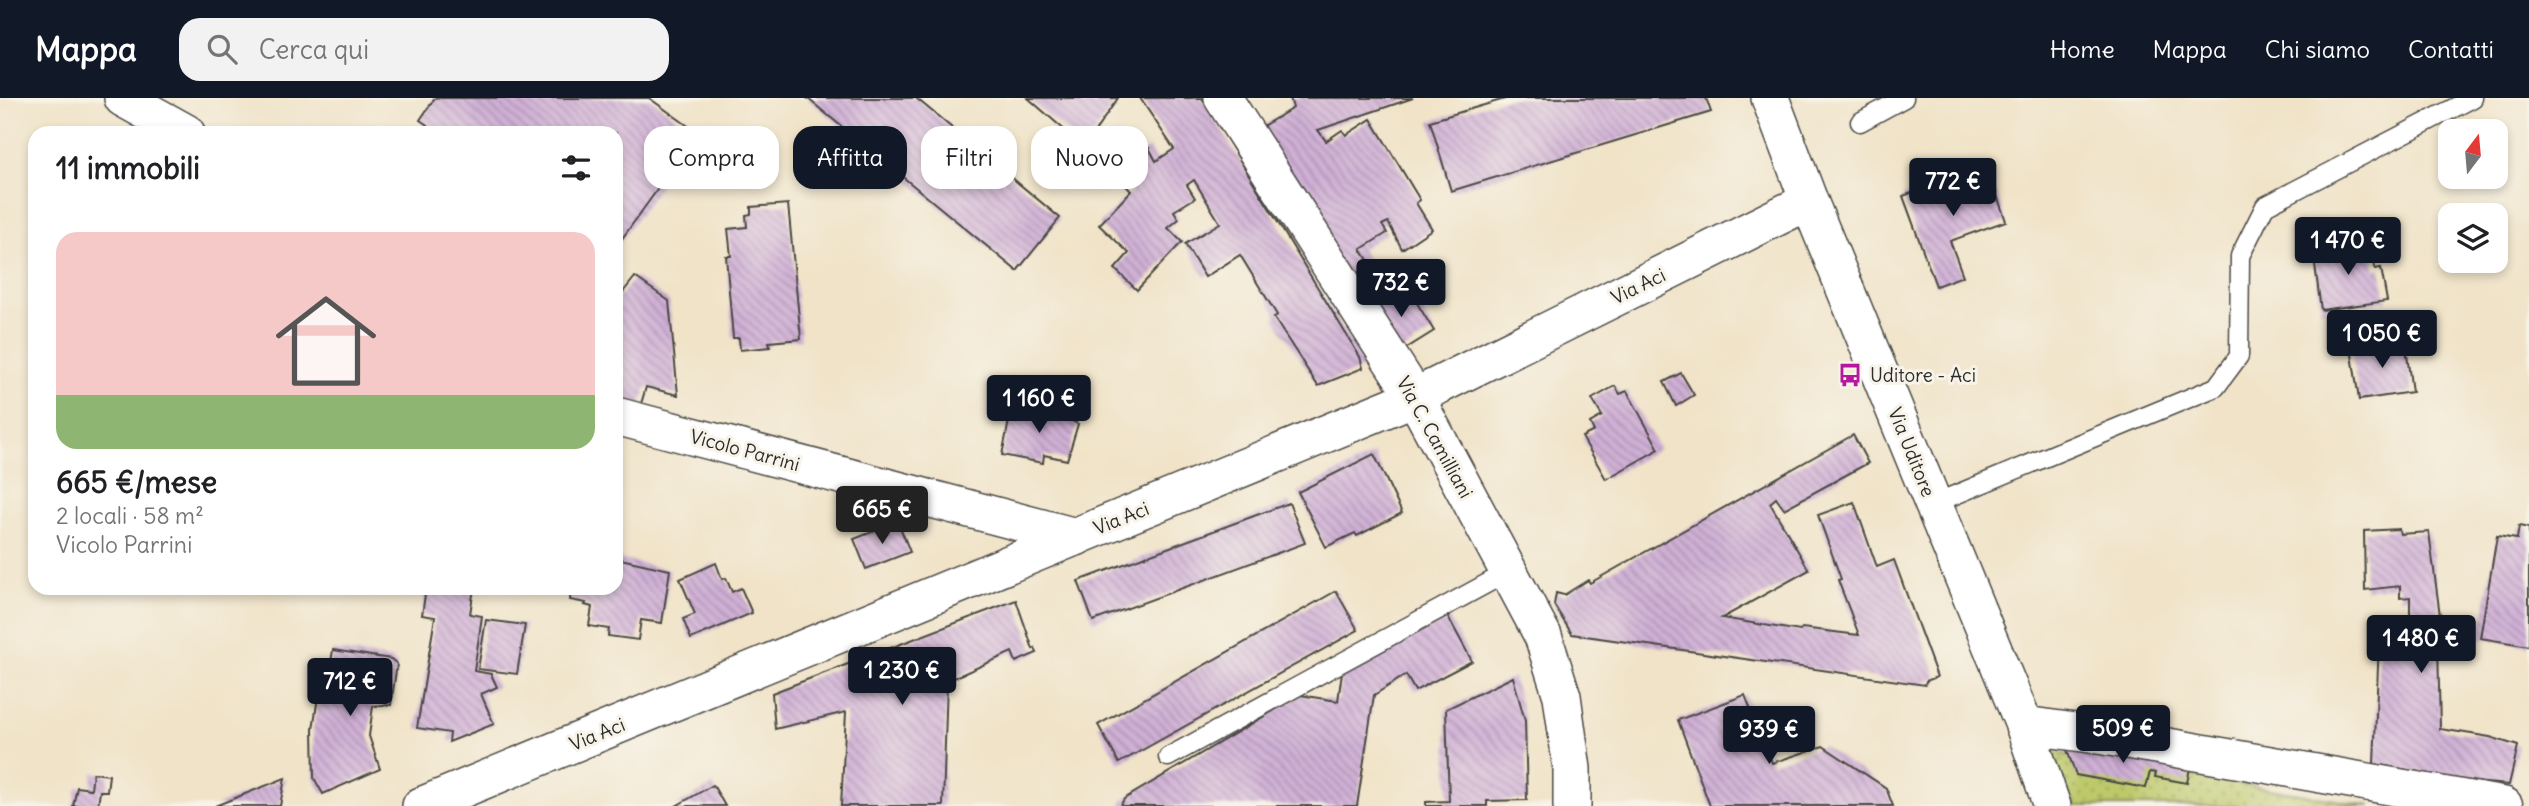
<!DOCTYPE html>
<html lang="it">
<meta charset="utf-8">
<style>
body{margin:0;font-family:Delius,sans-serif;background:#f2f2f2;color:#202124;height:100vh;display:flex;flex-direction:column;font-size:26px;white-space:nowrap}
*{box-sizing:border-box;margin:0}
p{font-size:23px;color:#757577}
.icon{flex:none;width:38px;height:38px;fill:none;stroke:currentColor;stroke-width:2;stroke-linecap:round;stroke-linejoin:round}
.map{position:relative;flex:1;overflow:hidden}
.sheet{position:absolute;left:28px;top:28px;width:595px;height:469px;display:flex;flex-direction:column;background:#fff;border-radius:21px;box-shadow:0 4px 10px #0003}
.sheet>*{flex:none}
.banner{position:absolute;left:644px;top:28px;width:665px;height:63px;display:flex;gap:14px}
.needle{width:46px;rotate:16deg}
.controls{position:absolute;left:2438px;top:21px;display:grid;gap:14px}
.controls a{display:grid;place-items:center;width:70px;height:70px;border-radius:14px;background:#fff;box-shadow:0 4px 10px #0003;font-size:35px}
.price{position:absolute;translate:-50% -60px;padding:0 16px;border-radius:7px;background:#111827;color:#fff;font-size:23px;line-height:46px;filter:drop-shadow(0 2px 4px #0008)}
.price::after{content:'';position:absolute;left:50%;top:42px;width:21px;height:16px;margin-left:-10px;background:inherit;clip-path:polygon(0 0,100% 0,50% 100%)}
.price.active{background:#222;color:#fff}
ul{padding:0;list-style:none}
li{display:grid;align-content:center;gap:14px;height:371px;padding:0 28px}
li+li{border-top:2px solid #e0e0e0}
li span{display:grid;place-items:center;height:217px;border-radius:21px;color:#555}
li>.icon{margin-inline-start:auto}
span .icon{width:126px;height:126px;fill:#fffc;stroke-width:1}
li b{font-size:30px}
h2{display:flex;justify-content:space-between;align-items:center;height:84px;padding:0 28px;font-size:30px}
.pill{padding:0 24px;border-radius:21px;background:#fff;box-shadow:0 4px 10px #0003;font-size:24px;line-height:63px}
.pill.active{background:#111827;color:#fff}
header{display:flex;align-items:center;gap:42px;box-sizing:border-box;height:98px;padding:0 35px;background:#111827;color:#fff}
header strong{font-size:33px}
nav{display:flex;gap:38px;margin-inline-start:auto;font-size:24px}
.search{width:490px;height:63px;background:#f2f2f2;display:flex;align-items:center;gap:18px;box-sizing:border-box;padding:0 24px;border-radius:21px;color:#757577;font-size:26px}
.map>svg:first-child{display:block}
.park{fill:url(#park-dots);stroke:#747a4b;stroke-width:2}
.building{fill:url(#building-back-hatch)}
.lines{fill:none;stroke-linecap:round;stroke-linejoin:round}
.service-casing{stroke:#494743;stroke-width:21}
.minor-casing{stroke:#494743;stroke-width:40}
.service{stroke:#fff;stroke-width:18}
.minor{stroke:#fff;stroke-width:37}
.labels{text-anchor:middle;stroke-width:6;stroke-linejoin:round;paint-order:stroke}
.street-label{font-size:19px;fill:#2b2b2b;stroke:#f7f3e8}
.poi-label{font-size:19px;fill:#2b2b2b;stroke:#f7f3e8;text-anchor:start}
</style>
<header>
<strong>Mappa</strong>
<div class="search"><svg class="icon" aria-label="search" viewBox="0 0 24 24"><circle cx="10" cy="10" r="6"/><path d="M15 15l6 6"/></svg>Cerca qui</div>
<nav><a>Home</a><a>Mappa</a><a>Chi siamo</a><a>Contatti</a></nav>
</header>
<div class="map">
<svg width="2529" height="708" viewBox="0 0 2529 708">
<defs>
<pattern id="park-dots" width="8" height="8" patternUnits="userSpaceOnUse" patternTransform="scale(1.75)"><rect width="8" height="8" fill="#bdc96b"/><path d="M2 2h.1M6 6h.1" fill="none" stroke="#9aa358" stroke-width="1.8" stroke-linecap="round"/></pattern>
<pattern id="building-back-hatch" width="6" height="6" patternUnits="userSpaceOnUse" patternTransform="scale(1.75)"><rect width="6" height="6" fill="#d0b0d6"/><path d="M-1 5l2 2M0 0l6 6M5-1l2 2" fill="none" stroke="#a98fae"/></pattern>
</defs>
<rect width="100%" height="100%" fill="#f7f3e8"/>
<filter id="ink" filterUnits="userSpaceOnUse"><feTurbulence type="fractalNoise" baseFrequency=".0143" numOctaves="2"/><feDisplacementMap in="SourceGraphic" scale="14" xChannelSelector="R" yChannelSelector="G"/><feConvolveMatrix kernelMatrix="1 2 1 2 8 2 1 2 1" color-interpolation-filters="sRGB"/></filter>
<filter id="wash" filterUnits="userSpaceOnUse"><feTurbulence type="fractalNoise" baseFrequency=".00686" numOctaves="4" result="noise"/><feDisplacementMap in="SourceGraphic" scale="28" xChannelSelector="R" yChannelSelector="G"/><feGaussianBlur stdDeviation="1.57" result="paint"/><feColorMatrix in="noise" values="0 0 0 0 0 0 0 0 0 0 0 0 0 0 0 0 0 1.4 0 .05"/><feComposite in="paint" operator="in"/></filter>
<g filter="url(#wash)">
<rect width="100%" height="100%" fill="#f0e3c8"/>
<!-- park -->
<path class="park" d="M2049 654 2371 708H2075Z"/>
<g id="blocks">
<!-- building -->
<g class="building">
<path d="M435 0H649L698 35 616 149V35H439L420 22Z"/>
<path d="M807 0H916L1060 120 1017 173Z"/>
<path d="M1028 0H1118L1084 49Z"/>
<path d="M1140 0H1202L1360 259 1363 270 1318 288 1274 220 1277 217 1240 157 1205 179 1185 146 1220 125 1194 82 1187 87 1195 100 1174 113 1179 121 1168 130 1182 144 1137 192 1115 171 1129 155 1099 127 1131 93 1112 73 1149 50 1156 63 1174 51Z"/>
<path d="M1290 0H1413L1318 32 1326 43 1342 32 1346 37 1371 21 1420 102 1416 105 1432 131 1402 151 1388 124 1382 127 1387 135 1361 151 1381 183 1360 197 1256 32 1293 10Z"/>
<path d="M1508 0H1706L1711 14 1451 93 1430 23Z"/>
<path d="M1986 67 2006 123 1950 143 1963 178 1936 188 1903 98Z"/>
<path d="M788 106 801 241 769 244 770 249 740 252 739 240H733L726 158H731L728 131 747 129 746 117 751 116V109Z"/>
<path d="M2371 144 2375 171 2381 170 2387 203 2321 212 2313 152Z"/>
<path d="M635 179 669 203 678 297 646 289 641 306 616 314V235L618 232 616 231V203Z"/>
<path d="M1406 187 1434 233 1397 256 1369 209Z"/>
<path d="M2405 242 2412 294 2359 302 2351 250Z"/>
<path d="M1681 275 1694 297 1676 308 1664 284Z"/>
<path d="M1615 288 1620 296 1627 293 1659 351 1606 381 1582 339 1594 333 1590 325 1602 318 1592 301Z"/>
<path d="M1027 309 1055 314 1078 326 1067 362 1044 357 1043 365 1002 357 1009 323 1014 324 1016 310 1026 312Z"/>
<path d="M1853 337 1868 365 1784 411 1776 400 1770 405 1809 472 1722 520 1800 533 1802 530 1859 537 1838 482 1841 481 1818 417 1854 404 1877 469 1894 462 1937 579 1926 583 1925 587 1572 536 1554 507 1556 495 1564 497 1588 482 1590 485Z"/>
<path d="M1374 356 1402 415 1357 438 1355 435 1326 449 1298 394Z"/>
<path d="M1289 405 1305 445 1093 523 1078 483Z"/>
<path d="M898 424 910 454 866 471 854 441Z"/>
<path d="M2519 428 2529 430V548L2480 540 2497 438 2517 441Z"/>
<path d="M2399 431 2400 436 2429 434 2444 548 2438 547 2440 631 2490 639 2518 648 2509 687 2474 684 2374 666 2379 544 2410 545V499L2400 500V488L2365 492 2364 433Z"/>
<path d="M616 460 670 472 662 525 641 522 638 542 608 538 609 531 589 528 592 509 585 507 586 505 570 502 571 490H616Z"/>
<path d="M716 465 722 481 726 480 732 494 741 490 752 515 691 541 683 521 695 516 680 481Z"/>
<path d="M426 490H474L470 516 482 518 474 573 491 576 497 589 481 596 494 626 449 644 450 635 417 630 435 519 422 517Z"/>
<path d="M1336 493 1358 532 1119 665 1098 627Z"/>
<path d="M1016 502 1033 551 1035 550 1037 555 1016 564 1012 554 947 583 943 708H841L846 614 775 631 772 595Z"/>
<path d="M1446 515 1472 563 1415 593 1406 577 1374 597 1357 708H1120L1124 701 1300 597 1338 603 1342 574Z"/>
<path d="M486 522 525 527 517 576 478 571Z"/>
<path d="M333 552 391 561 397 566 391 607 373 608 369 638 380 671 323 696 314 680 313 631 318 599 325 601Z"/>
<path d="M1513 579 1525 623 1527 702 1487 703V708H1426V704L1449 703 1446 611Z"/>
<path d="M1745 597 1772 665 1823 648 1886 690 1893 708H1710L1678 622Z"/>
<path d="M2063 641 2191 665 2187 685 2155 679 2156 675 2150 674 2146 690 2076 677Z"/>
<path d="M93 675 109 677 107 693H100L98 708H73L77 689 91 691Z"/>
<path d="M285 680 280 708H215Z"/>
<path d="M713 687 725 708H676Z"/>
</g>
</g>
</g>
<g filter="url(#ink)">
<use href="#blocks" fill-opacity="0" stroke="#494743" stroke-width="2"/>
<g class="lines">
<!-- service casing -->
<g class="service-casing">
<g id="service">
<path d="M1860 24 1904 0"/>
<path d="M1933 406 2216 289 2239 258 2240 158 2265 108 2473 0"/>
<path d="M1168 659 1508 474"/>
</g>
</g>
<!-- minor casing -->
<g class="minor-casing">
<g id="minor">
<path d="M123 0 186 35"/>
<path d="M1223 0 1415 299 1543 538 1562 598 1572 671V708"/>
<path d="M1770 0 1809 103 2024 627 2052 708"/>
<path d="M616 318 1076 439"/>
<path d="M2024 627 2105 638 2504 708"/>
<path d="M421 708 1415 299 1809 103"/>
</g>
</g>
<!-- service -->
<use href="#service" class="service"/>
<!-- minor -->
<use href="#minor" class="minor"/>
</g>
</g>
<!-- icons -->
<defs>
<g id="bus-bare" transform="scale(1.89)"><path d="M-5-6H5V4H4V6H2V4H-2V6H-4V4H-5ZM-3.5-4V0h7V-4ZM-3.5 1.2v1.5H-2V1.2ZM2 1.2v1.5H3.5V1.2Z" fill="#b5179e" stroke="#f7f3e8" stroke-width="2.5" paint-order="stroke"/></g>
</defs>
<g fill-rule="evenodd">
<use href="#bus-bare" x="1850" y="277"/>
</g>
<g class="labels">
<!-- street labels -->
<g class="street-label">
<text transform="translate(1638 188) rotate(-26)" y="7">Via Aci</text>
<text transform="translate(1435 339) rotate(61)" y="7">Via C. Camilliani</text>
<text transform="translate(745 352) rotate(15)" y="7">Vicolo Parrini</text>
<text transform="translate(1912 354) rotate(68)" y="7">Via Uditore</text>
<text transform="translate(1121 420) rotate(-22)" y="7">Via Aci</text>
<text transform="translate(597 636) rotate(-22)" y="7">Via Aci</text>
</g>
<!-- poi labels -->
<g class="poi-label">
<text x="1870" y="284">Uditore - Aci</text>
</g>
</g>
</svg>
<div class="controls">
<a><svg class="needle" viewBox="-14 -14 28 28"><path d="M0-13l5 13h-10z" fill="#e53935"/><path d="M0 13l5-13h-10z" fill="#757577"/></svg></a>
<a><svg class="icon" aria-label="layers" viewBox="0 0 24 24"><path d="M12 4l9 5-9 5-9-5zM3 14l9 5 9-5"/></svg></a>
</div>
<b class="price" style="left:1953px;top:120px">772 €</b>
<b class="price" style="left:2348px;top:179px">1 470 €</b>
<b class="price" style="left:1401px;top:221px">732 €</b>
<b class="price" style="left:2382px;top:272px">1 050 €</b>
<b class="price" style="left:1039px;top:337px">1 160 €</b>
<b class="price active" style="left:882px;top:448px">665 €</b>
<b class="price" style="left:2421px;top:577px">1 480 €</b>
<b class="price" style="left:902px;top:609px">1 230 €</b>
<b class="price" style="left:350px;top:620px">712 €</b>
<b class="price" style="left:2123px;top:667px">509 €</b>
<b class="price" style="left:1769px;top:668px">939 €</b>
<div class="banner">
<a class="pill">Compra</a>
<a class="pill active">Affitta</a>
<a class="pill">Filtri</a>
<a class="pill">Nuovo</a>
</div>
<section class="sheet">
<h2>11 immobili<svg class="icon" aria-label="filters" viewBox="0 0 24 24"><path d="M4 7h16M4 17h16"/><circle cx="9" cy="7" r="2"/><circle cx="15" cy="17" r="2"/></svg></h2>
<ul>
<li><span style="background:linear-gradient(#f6c9c9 75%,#8fb573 0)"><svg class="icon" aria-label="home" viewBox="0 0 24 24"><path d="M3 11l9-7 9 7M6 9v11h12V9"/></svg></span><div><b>665 €/mese</b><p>2 locali · 58 m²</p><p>Vicolo Parrini</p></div></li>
</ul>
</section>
</div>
